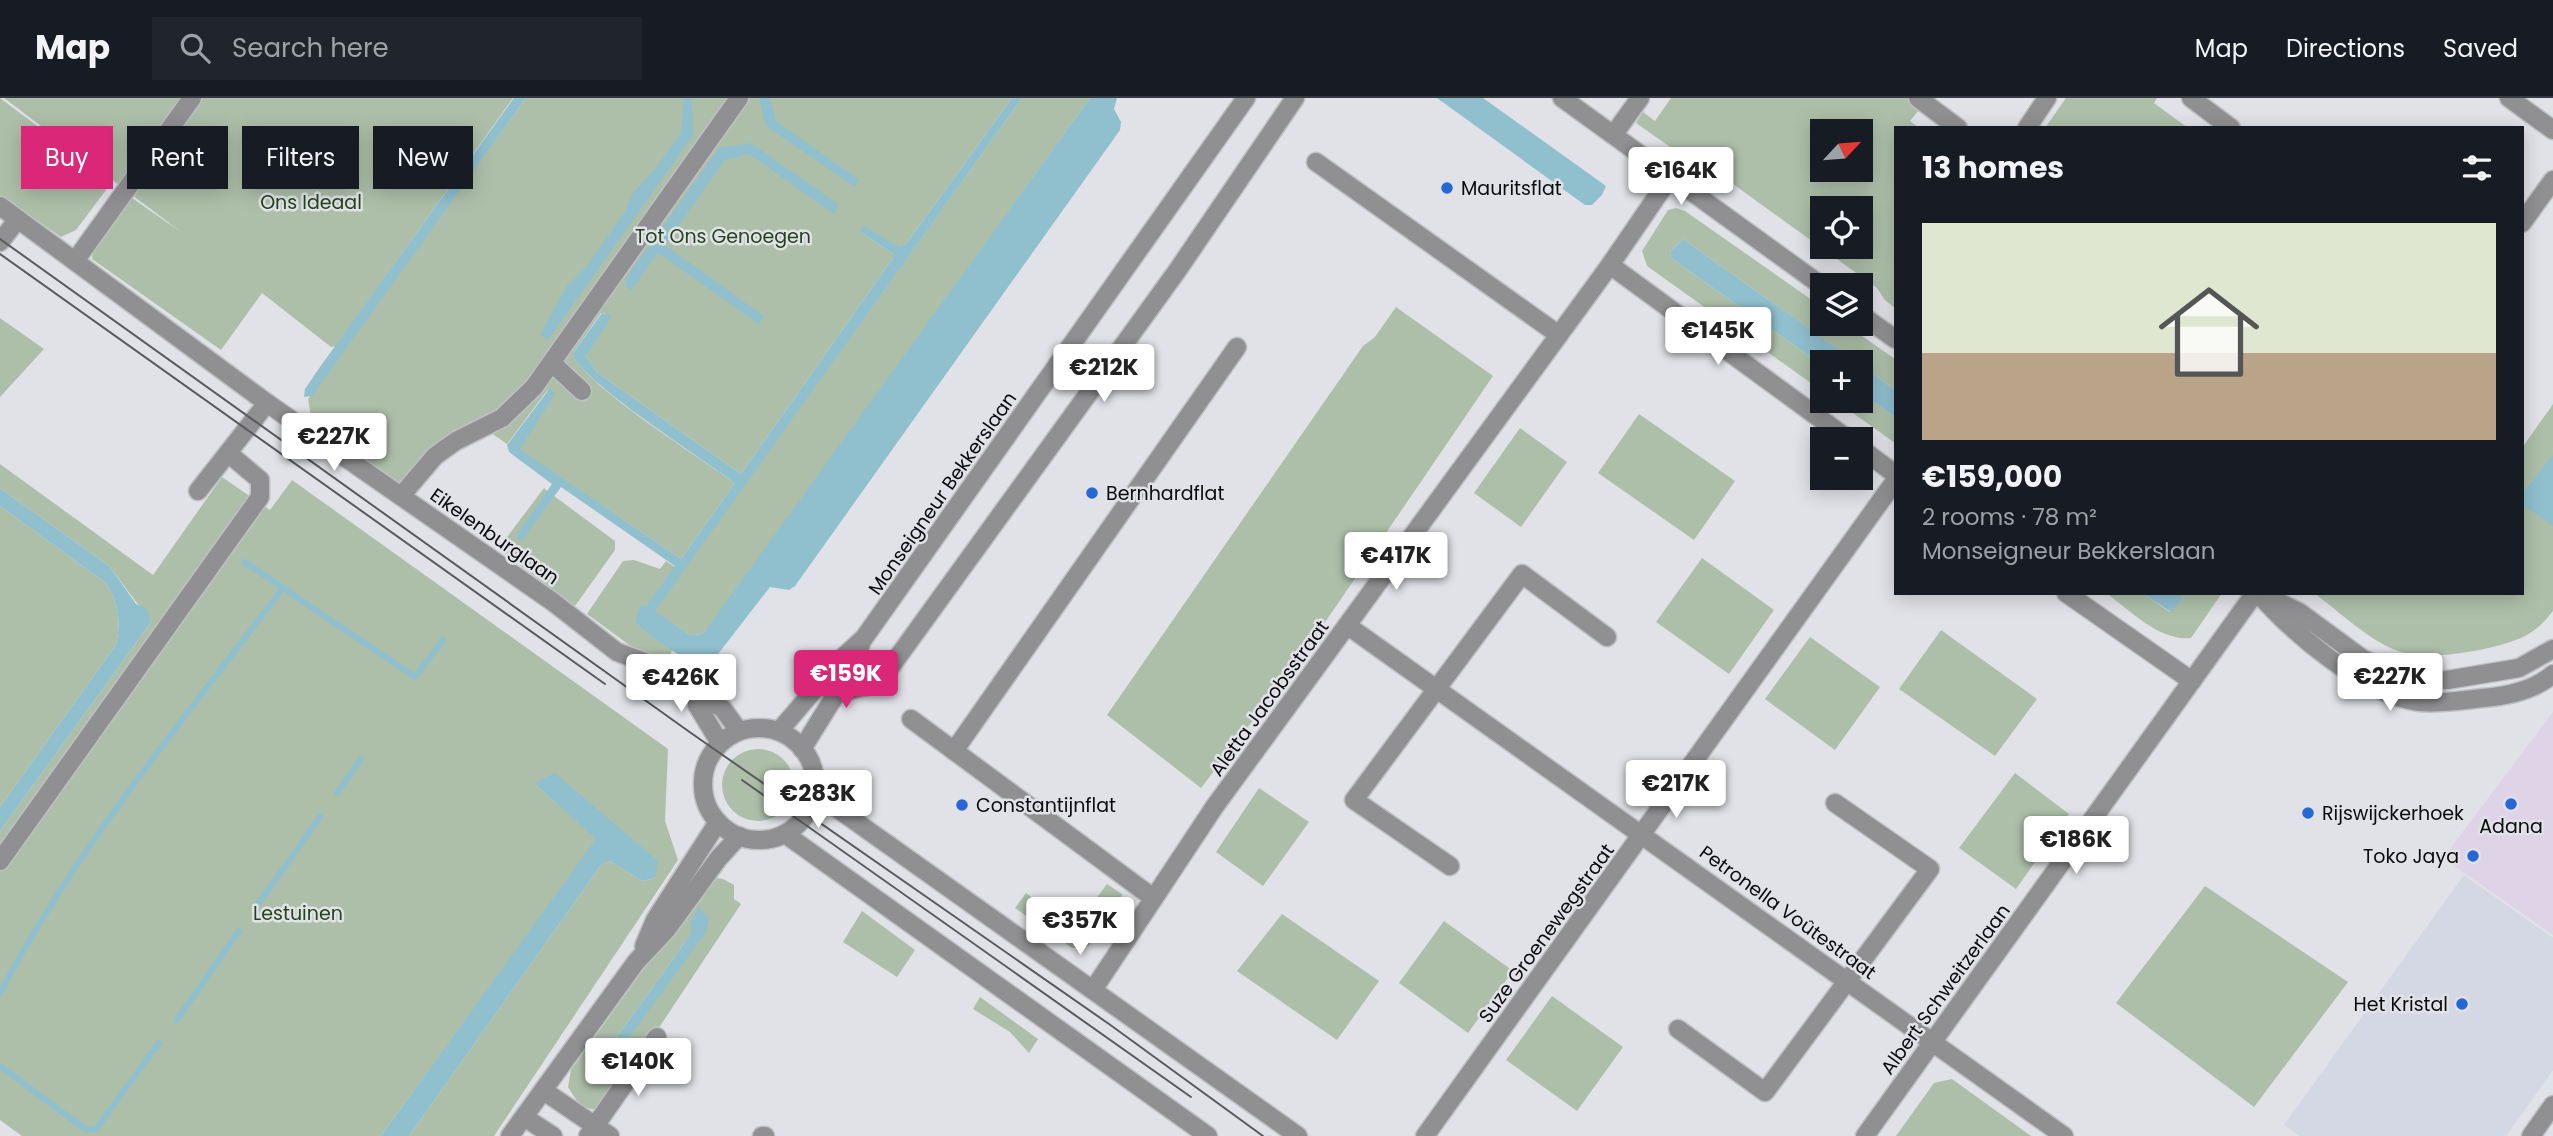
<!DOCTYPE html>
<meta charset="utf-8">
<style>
body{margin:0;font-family:Poppins,sans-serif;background:#20242c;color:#f1f3f6;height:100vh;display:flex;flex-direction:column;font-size:26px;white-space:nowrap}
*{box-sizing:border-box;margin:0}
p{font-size:23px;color:#9ea1a6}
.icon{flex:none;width:38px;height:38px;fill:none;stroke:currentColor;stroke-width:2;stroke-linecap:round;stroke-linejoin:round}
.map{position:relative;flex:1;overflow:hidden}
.details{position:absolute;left:1894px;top:28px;width:630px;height:469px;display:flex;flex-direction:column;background:#171b24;border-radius:0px;box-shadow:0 4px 18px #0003}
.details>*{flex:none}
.banner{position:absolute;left:21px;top:28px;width:665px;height:63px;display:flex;gap:14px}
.needle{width:46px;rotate:64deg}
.tools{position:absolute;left:1810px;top:21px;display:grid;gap:14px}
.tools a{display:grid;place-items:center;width:63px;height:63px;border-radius:0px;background:#171b24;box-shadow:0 4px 18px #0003;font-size:35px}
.price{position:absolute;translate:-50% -60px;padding:0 16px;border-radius:7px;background:#fff;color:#222;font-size:23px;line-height:46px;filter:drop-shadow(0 2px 4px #0008)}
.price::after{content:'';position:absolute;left:50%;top:42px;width:21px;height:16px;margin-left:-10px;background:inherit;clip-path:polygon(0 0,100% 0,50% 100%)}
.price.current{background:#db2777;color:#fff}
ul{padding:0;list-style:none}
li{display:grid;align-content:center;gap:14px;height:371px;padding:0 28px}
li+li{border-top:2px solid #363941}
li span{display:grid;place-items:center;height:217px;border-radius:0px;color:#555}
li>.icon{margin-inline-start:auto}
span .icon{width:126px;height:126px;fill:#fffc;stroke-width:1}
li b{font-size:30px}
h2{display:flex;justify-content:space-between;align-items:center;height:84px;padding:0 28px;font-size:30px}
.tag{padding:0 24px;border-radius:0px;background:#171b24;box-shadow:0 4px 18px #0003;font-size:24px;line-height:63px}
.tag.current{background:#db2777;color:#fff}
header{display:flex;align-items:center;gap:42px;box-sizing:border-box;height:98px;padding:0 35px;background:#171b24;border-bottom:2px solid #363941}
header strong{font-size:33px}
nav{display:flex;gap:38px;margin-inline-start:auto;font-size:24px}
.search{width:490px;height:63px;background:#20242c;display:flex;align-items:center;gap:18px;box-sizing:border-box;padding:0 24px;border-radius:0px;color:#9ea1a6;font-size:26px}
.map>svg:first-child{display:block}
.commercial{fill:#dfd3e7}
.built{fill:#d4d7e4}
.green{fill:#adbfa9;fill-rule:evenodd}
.water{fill:#90bfce}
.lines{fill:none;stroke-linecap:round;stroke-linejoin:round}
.stream{stroke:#90bfce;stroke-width:6}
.minor-casing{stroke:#bec0c4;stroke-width:21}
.minor{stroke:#908f91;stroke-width:18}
.tram{stroke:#595a5d;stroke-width:2}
.poi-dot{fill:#2767d4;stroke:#e0e2e7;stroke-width:2.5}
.labels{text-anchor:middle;stroke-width:5;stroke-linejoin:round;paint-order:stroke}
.poi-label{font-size:19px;fill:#0b0b0d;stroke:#e0e2e7;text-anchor:start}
.park-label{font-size:19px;fill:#214518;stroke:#e0e2e7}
.street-label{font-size:19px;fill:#0b0b0d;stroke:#e0e2e7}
</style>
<header>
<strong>Map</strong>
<div class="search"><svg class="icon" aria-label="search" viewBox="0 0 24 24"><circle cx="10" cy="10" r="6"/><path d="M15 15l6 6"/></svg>Search here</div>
<nav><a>Map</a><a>Directions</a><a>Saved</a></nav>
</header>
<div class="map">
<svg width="2553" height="1038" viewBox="0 0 2553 1038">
<rect width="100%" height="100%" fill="#e0e2e7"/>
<!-- commercial -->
<path class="commercial" d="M2553 614V837L2443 760Z"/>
<!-- built -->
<path class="built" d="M2464 777 2553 840V972L2506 1038H2299L2284 1027Z"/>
<!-- green -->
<g class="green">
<path d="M0 0 112 84 76 132 61 139 0 97Z"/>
<path d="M4 0H513L336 248 331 249 262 195 221 252 92 161 94 146 129 98 181 134Z"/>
<path d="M526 0H1012L906 146 898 148 861 134 893 156V160L741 376 598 275 586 258 605 215H601L573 255C579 284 705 363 735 385L681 461 519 351 549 290 507 346 487 332 400 386 312 324 308 301Z"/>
<path d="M1022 0H1090L714 523 703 536 690 537 654 513Z"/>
<path d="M1671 0H1908L1919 12 1910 23 1919 30H1895V210L1885 202 1877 190 1697 60 1693 65 1636 25 1643 14 1655 23ZM1822 33H1860V72H1822ZM1822 110H1860V149H1822Z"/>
<path d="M2066 0H2157L2154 5 2188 30H2045Z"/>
<path d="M1676 110 1685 113 1822 209V226H1845L1895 261V292L1683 141 1670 154 1671 160 1822 267V293L1647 168 1642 153 1668 112Z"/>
<path d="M1396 209 1493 278 1300 561 1201 690 1107 617 1363 248 1375 239Z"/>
<path d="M0 220 44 251 0 299Z"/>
<path d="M1860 294 1895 319V345L1836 303H1860Z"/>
<path d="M2553 306V513C2545 523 2537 532 2525 538 2497 552 2428 564 2398 553 2368 542 2340 514 2314 495H2522V350Z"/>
<path d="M1639 316 1735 383 1694 442 1598 375Z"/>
<path d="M1520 330 1567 364 1521 429 1474 395Z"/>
<path d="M0 366 153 477 222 379 270 412 292 382 668 651 665 723 678 762 494 1038H409L601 767 610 763 642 783 655 780 534 685 597 741 381 1038H22L0 1022V733L151 524 110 469 0 390Z"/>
<path d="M544 390 548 394 517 438 522 442 554 398 615 443V452L575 508 498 451Z"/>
<path d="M0 408 106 485C119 506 121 522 116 547L0 709Z"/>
<path d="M1702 460 1774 512 1729 576 1656 524Z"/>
<path d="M634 462 660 471 666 463 675 469 635 524 673 551 665 564 632 549 587 516 623 463Z"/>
<path d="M2106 495H2142L2170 514 2184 500 2178 495H2222L2191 540C2159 543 2131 513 2106 495Z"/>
<path d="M1941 532 2037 601 1995 658 1899 591Z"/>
<path d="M1810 539 1880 589 1835 652 1765 601Z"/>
<circle cx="758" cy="687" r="36"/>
<path d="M2015 675 2069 716 2016 791 1959 750Z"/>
<path d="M1259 690 1309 724 1263 788 1216 754Z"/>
<path d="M710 779 723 781 734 787V801L741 806 603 1014 580 1008 568 989 571 972ZM691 836 595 987 586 982Z"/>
<path d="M1107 786 1122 796 1121 802 1088 848 1072 850 1015 810 1026 795 1074 831Z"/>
<path d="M2205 788 2348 884 2254 1009 2116 905Z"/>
<path d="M862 813 915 852 897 879 843 844Z"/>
<path d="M1282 816 1379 883 1337 942 1237 873Z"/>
<path d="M1444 823 1513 873 1468 935 1399 885Z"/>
<path d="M1552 898 1623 949 1577 1013 1506 962Z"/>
<path d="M980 899 1038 941 1029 955 1010 934 973 911Z"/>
<path d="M1952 981 2031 1038H1896L1934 985Z"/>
</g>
<!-- water -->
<g class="water">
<path d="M514 0H526L312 298 304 299 305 291 320 269Z"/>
<path d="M684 0 692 1 693 37 548 242 540 237 567 188 587 168 624 115 633 95 655 71 681 35Z"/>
<path d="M759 0H770L776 23 858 81 855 89 766 28Z"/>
<path d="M1012 0H1022L655 513 690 537 703 536 1090 0H1117L1114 11 1121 24 1120 32 795 488 789 492 770 489 718 556C691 576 655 540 635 524L640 508H646L675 468 561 389 522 443 516 438 552 386 509 354 507 347 550 290 555 296 520 351 681 461 735 385C709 365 574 279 573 255L602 215 612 218 586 258 598 275 741 376 893 160V156L861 134 862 127 898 148 906 146Z"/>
<path d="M1437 0H1483L1606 88 1602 97 1592 107H1585Z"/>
<path d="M751 45 838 106 834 116 749 56 725 62 665 147 764 218 759 226 658 155 631 192 626 188V180L719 50Z"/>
<path d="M1683 141 1856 264H1822V267L1671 160 1670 154Z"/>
<path d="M1860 267 1895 292V319L1860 294Z"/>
<path d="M2553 357V428L2522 406V396Z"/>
<path d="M0 390 110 469 136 506 147 511 151 524 0 733V709L116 547C121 523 119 506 106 485L0 408Z"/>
<path d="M2142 495H2178L2184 500 2171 514Z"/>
<path d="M555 675 658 763 655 780 642 783 610 763 601 767 409 1038H381L596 741 534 685Z"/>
<path d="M699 809 709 821 706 834 594 988 586 982 691 836V824Z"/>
</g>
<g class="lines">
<!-- stream -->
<g class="stream">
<path d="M245 464 283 490"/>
<path d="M337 695 361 661"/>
<path d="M256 809 320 719"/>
<path d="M0 895C77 749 184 621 283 490L415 579 443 542"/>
<path d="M176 923 239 833"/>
<path d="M0 968 85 1031H96L159 945"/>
</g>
<!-- minor casing -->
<g class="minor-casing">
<g id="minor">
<path d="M1562 0 1822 188"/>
<path d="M1918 0 1958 30"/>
<path d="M2191 0 2231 30"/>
<path d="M2509 0 2553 32"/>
<path d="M2027 30 2047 0"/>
<path d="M1614 36 1640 0"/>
<path d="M1316 64 1559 237"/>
<path d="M0 108 267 305 553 504 617 554 653 567 723 611 739 633"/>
<path d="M2522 125 2553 82"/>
<path d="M0 144 18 121"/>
<path d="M75 163 192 0"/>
<path d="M1610 167 1848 341"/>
<path d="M1860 216 1895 241"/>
<path d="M552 265 582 293"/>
<path d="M1860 350 1895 376"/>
<path d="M198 393 267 305"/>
<path d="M401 398 435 358 456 343 502 320 534 289 739 0"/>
<path d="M2066 495 2192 583"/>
<path d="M2258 495C2292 534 2366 598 2419 604 2441 606 2462 602 2483 600 2507 598 2535 592 2553 576"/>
<path d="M2264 497 2299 514 2363 561 2415 583 2447 582 2519 570 2553 551"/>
<path d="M1348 528 2064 1038"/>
<path d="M822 585 837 595 879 585 1177 173 1295 0"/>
<path d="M697 597V607L720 645"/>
<path d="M911 621 1152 799"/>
<circle cx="759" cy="686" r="56"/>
<path d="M779 633 840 562 864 540 1246 0"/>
<path d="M802 651 851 572 861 546"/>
<path d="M954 653 1237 249"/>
<path d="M814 694 1298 1038"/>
<path d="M785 736 1208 1038"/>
<path d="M0 763 260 399V382L228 355"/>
<path d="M1450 768 1354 702 1522 476 1607 539"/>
<path d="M644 848 655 822 718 724"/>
<path d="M1093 892 1215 708 1610 167 1671 78"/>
<path d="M1678 931 1765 994 1930 771 1835 705"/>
<path d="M544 993 610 1038"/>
<path d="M524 1019 553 1038"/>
<path d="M510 1038 636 864 667 831 718 761 739 738"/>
<path d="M588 1038 657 939"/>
<path d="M762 1038H765"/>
<path d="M1425 1038 1895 383"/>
<path d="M1865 1038 2255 495"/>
<path d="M2531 1038 2553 1007"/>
</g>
</g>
<!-- minor -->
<use href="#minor" class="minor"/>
<!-- tram -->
<g class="tram">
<path d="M0 141 691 635 1109 926 1263 1038"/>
<path d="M0 156 605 586"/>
<path d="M742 682 1191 999"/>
</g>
</g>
<!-- markers -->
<g class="poi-dot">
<circle cx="1447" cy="90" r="7"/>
<circle cx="1092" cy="395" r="7"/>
<circle cx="2511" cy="706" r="7"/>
<circle cx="962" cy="707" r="7"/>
<circle cx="2308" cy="715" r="7"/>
<circle cx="2473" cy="758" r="7"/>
<circle cx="2462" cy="906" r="7"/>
</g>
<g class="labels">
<!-- poi labels -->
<g class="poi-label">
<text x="1461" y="97">Mauritsflat</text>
<text x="1106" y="402">Bernhardflat</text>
<text x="976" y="714">Constantijnflat</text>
<text x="2322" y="722">Rijswijckerhoek</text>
<text x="2511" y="735" text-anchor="middle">Adana</text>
<text x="2459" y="765" text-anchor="end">Toko Jaya</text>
<text x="2448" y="913" text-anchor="end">Het Kristal</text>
</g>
<!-- park labels -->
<g class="park-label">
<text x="311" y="111">Ons Ideaal</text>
<text x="723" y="145">Tot Ons Genoegen</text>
<text x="298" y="822">Lestuinen</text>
</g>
<!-- street labels -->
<g class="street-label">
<text transform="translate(942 395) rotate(-55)" y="7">Monseigneur Bekkerslaan</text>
<text transform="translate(495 438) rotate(35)" y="7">Eikelenburglaan</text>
<text transform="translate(1269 600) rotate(-54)" y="7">Aletta Jacobsstraat</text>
<text transform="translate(1788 814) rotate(36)" y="7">Petronella Voûtestraat</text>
<text transform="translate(1546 835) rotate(-54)" y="7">Suze Groenewegstraat</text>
<text transform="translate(1945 891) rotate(-54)" y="7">Albert Schweitzerlaan</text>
</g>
</g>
</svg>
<div class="tools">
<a><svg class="needle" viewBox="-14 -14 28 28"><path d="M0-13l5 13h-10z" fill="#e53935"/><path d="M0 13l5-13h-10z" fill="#9ea1a6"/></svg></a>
<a><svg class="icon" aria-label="locate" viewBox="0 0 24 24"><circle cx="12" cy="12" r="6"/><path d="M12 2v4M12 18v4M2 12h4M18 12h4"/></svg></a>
<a><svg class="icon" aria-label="layers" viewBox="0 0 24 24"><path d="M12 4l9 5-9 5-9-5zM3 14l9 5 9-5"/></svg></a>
<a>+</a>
<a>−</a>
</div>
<b class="price" style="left:1681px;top:109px">€164K</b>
<b class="price" style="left:1718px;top:269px">€145K</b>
<b class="price" style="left:1104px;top:306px">€212K</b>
<b class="price" style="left:334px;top:375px">€227K</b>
<b class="price" style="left:1396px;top:494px">€417K</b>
<b class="price current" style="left:846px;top:612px">€159K</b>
<b class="price" style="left:2390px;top:615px">€227K</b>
<b class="price" style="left:681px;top:616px">€426K</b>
<b class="price" style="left:1676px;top:722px">€217K</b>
<b class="price" style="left:818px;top:732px">€283K</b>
<b class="price" style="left:2076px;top:778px">€186K</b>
<b class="price" style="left:1080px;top:859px">€357K</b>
<b class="price" style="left:638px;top:1000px">€140K</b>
<div class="banner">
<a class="tag current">Buy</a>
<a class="tag">Rent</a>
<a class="tag">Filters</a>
<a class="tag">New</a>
</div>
<section class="details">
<h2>13 homes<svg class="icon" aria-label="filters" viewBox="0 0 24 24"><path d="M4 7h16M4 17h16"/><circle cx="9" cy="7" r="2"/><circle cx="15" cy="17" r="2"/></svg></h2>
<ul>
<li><span style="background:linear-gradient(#dfe7d0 60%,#b9a48a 0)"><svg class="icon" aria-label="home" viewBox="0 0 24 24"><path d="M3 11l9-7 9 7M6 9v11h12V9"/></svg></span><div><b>€159,000</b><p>2 rooms · 78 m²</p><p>Monseigneur Bekkerslaan</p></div></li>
</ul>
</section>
</div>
